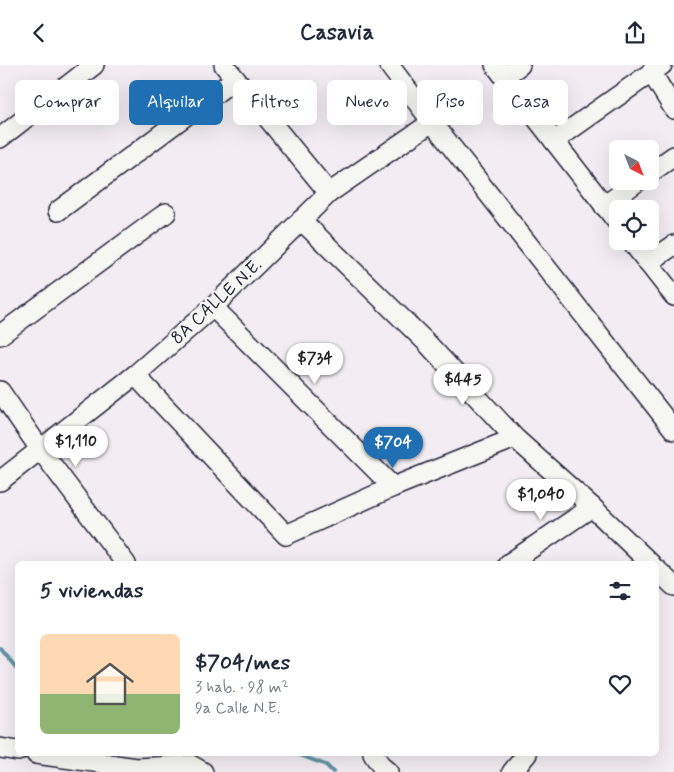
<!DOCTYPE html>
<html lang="es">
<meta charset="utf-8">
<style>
body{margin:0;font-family:Mynerve,sans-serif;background:#f6f6f7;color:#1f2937;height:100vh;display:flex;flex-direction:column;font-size:19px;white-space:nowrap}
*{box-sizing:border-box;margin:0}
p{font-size:16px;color:#747a83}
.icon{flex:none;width:28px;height:28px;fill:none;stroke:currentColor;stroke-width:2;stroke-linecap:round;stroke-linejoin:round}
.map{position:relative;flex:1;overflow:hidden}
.panel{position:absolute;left:15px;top:496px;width:644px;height:195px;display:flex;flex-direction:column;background:#fff;border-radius:8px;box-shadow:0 5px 20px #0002}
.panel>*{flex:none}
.top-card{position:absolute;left:15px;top:15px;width:645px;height:45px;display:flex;gap:10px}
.needle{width:32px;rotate:138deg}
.fabs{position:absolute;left:609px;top:75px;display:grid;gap:10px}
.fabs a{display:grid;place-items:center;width:50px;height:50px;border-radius:8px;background:#fff;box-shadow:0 5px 20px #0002;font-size:25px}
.price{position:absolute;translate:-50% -42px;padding:0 11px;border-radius:18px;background:#fff;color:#222;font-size:16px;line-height:32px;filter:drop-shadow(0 1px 2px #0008)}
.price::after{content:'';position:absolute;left:50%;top:30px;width:15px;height:11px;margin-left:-8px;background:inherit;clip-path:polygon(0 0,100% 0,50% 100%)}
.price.current{background:#1f6fb2;color:#fff}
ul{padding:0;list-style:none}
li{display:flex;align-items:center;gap:15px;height:125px;padding:0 25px}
li span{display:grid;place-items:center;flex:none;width:140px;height:100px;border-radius:8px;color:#555}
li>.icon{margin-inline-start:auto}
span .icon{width:60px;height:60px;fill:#fffc;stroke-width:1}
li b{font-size:21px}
h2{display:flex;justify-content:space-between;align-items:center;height:60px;padding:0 25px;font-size:21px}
.tag{padding:0 18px;border-radius:8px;background:#fff;box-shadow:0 5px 20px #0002;font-size:18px;line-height:45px}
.tag.current{background:#1f6fb2;color:#fff}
header{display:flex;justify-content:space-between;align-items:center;height:65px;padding:0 25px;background:#fff;font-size:22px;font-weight:700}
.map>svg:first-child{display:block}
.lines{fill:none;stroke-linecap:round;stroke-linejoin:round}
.stream{stroke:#6393a5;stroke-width:4}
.minor-casing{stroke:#22223b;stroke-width:22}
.minor{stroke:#f6f6f2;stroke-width:19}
.labels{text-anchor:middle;stroke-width:4.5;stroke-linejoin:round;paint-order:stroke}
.street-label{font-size:18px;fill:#22223b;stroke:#f6f6f2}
</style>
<header><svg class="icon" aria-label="back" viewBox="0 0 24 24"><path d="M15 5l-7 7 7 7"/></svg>Casavia<svg class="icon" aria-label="share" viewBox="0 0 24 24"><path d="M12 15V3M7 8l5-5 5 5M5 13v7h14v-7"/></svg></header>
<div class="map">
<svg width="674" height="707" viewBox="0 0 674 707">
<rect width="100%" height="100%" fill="#f3edf3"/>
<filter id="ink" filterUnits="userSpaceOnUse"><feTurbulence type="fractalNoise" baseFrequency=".02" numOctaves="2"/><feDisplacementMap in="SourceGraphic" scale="10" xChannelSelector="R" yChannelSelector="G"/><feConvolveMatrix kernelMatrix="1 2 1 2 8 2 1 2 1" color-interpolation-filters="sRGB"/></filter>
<g filter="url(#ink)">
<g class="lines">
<!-- stream -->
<g class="stream">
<path d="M0 583 18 605"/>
<path d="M297 689 326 700 333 707"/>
</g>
<!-- minor casing -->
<g class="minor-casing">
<g id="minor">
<path d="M224 0 329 128"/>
<path d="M389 0 432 57 674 365"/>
<path d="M495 0 618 158"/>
<path d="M651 7 674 44"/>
<path d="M504 12 520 0"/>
<path d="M0 73 94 0"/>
<path d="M554 76 662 0"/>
<path d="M650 108 674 91"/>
<path d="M604 141 638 116"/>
<path d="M58 146 235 14"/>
<path d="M301 155 426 277 515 373 592 442 651 499"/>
<path d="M631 176 674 231"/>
<path d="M648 198 674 180"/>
<path d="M213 242 393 422"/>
<path d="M0 270 166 148"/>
<path d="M135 310 286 470 393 422 515 373"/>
<path d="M0 326 40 384 126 499"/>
<path d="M0 416 135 310 213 242 329 128 432 57"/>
<path d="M508 499 592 442"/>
<path d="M656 504 674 521"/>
<path d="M0 683 18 686"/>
<path d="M36 689 137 703 191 700 203 707"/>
<path d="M373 689 382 702 388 707"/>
<path d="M512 707 527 689"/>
</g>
</g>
<!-- minor -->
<use href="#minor" class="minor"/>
</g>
</g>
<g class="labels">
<!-- street labels -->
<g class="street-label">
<text transform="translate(216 236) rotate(-43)" y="6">8A CALLE N.E.</text>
</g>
</g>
</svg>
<div class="fabs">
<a><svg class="needle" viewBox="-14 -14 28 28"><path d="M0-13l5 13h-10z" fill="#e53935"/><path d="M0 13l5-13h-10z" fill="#747a83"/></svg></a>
<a><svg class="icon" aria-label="locate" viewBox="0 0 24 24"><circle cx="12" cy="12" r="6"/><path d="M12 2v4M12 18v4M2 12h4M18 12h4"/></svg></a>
</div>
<b class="price" style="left:315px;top:320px">$734</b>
<b class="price" style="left:463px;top:341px">$445</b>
<b class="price" style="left:76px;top:403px">$1,110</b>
<b class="price current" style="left:393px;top:404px">$704</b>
<b class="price" style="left:541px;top:456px">$1,040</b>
<div class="top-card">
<a class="tag">Comprar</a>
<a class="tag current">Alquilar</a>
<a class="tag">Filtros</a>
<a class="tag">Nuevo</a>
<a class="tag">Piso</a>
<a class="tag">Casa</a>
</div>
<section class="panel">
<h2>5 viviendas<svg class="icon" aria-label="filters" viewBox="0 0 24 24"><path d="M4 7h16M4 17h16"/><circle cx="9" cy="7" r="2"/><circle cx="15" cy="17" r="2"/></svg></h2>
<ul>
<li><span style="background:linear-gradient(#ffd9b3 60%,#8fb573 0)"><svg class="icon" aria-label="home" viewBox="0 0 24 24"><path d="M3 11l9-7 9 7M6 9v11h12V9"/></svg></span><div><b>$704/mes</b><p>3 hab. · 98 m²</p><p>9a Calle N.E.</p></div><svg class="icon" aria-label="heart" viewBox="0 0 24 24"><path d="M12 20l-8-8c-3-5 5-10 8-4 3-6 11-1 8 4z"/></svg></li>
</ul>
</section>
</div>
